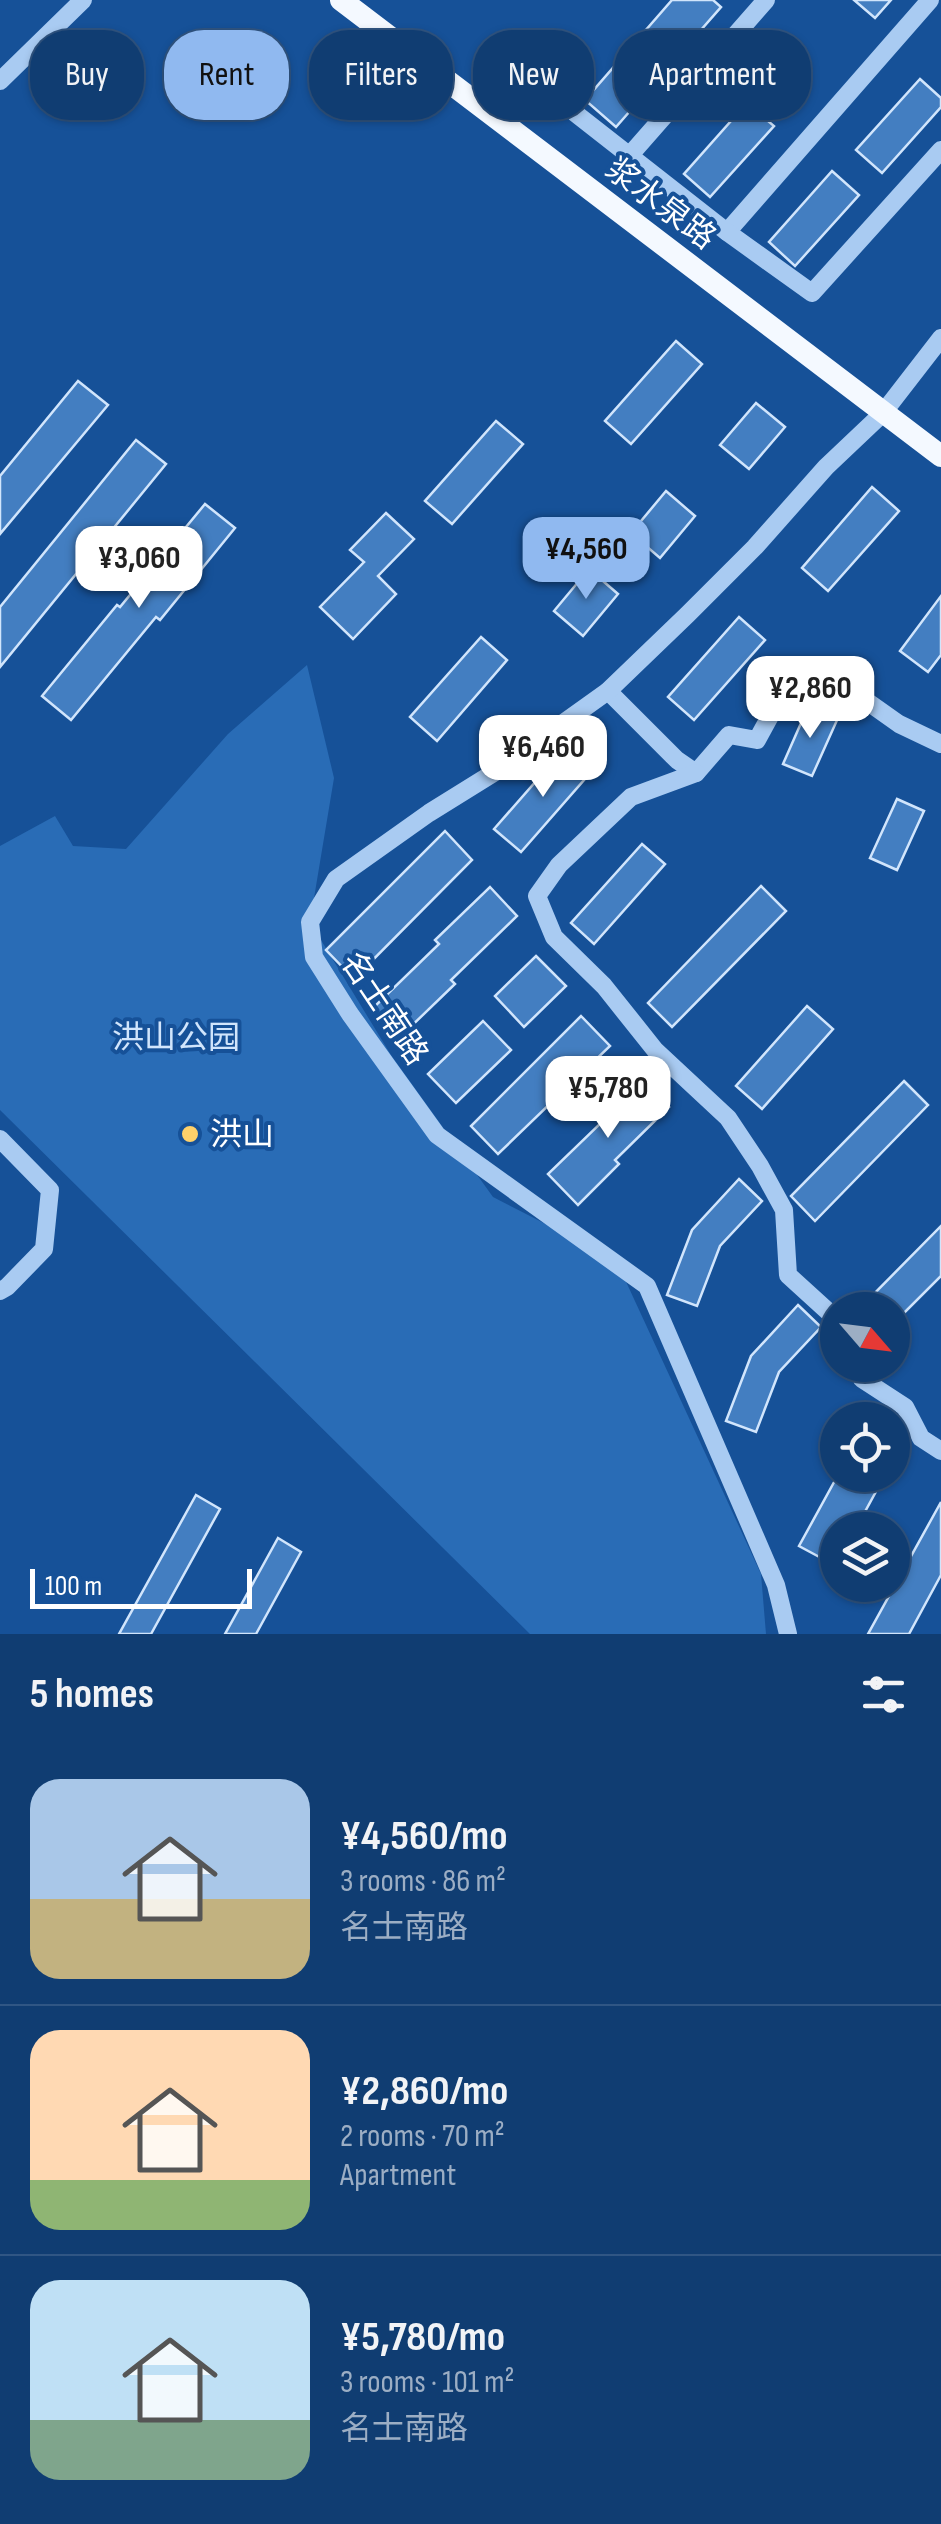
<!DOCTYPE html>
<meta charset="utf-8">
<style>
body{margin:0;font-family:"Sofia Sans Condensed","Noto Sans SC",sans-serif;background:#1e487a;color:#f1f3f6;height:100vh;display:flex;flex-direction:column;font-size:38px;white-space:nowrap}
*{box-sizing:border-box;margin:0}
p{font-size:32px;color:#9caec4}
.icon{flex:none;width:55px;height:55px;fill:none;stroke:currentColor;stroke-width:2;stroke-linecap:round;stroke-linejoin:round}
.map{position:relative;height:1634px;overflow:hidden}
.details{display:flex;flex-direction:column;background:#103d72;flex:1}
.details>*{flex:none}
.hud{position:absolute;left:30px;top:30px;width:882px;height:90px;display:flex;gap:20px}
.needle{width:65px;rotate:118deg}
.buttons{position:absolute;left:820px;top:1292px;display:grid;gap:20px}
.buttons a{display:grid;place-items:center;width:90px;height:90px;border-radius:50%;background:#103d72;box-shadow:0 2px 8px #0004,0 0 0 2px #305684;font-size:50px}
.scale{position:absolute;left:30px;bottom:25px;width:222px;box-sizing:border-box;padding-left:10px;border:5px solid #fff;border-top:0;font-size:28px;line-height:35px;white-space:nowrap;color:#fff;-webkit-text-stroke:8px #165198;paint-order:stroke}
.price{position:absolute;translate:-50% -85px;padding:0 22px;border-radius:20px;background:#fff;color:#222;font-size:32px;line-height:65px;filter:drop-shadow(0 2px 5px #0008)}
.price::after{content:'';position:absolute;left:50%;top:60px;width:30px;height:22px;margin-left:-15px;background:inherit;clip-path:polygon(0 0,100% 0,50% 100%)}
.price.active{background:#90b9f0;color:#111}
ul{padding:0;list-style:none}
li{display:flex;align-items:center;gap:30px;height:250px;padding:0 30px}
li+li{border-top:2px solid #305684}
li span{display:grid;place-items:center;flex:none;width:280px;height:200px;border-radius:30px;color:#555}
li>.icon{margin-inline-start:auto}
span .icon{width:120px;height:120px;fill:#fffc;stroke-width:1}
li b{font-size:42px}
h2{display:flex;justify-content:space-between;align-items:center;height:120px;padding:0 30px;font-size:42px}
.tag{padding:0 35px;border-radius:40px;background:#103d72;box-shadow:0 2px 8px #0004,0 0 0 2px #305684;font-size:35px;line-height:90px}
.tag.active{background:#90b9f0;color:#111}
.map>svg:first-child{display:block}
.green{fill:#296cb6}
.building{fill:#437ec1;stroke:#d1e5fc;stroke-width:2.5}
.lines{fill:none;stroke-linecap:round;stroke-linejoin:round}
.minor{stroke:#a9cbf2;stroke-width:18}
.major{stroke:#f4f9ff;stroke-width:22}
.poi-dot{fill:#ffd16a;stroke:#165198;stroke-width:4}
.labels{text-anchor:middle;stroke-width:8;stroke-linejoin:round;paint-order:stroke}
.street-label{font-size:32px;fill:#fff;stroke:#165198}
.park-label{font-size:32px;fill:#d1e5fc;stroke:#165198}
.poi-label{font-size:32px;fill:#fff;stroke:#165198;text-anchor:start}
</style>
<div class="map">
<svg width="941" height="1634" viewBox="0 0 941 1634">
<rect width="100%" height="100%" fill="#165198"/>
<!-- green -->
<path class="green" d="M307 665 334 778 310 922 391 1055 493 1197 616 1260 761 1574 766 1634H530L0 1110V846L55 816 73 846 126 849 228 734Z"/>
<!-- building -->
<g class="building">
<path d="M672 0H713L721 7 616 127 585 100Z"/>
<path d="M854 0H891L875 18Z"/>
<path d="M920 79 941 98V107L882 173 856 150Z"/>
<path d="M747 103 774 126 710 197 684 174Z"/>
<path d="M832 171 859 195 795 266 769 242Z"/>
<path d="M676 341 702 364 631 444 605 421Z"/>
<path d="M78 381 108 405 0 534V476Z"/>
<path d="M756 403 785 427 749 469 720 445Z"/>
<path d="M496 421 523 444 452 524 425 501Z"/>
<path d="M136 440 166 464 0 667V607Z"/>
<path d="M872 487 899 511 828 591 802 568Z"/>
<path d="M666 491 695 516 660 558 631 533Z"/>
<path d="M205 504 235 528 160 620 156 617 71 720 42 696 117 605 120 607Z"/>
<path d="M386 513 414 539 378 576 396 594 353 639 320 607 364 562 350 550Z"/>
<path d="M589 569 618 594 583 636 554 611Z"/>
<path d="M941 596V655L928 672 900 651Z"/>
<path d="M739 617 765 640 694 720 668 697Z"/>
<path d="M481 637 507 660 437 741 410 717Z"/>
<path d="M809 705 838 718 812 776 783 764Z"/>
<path d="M565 748 591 772 521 852 494 829Z"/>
<path d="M897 799 924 811 897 870 870 858Z"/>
<path d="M445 831 472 860 354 979 326 950Z"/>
<path d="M642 844 665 864 594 944 571 923Z"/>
<path d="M761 886 786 911 672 1027 648 1003Z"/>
<path d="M490 887 517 916 451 980 455 984 400 1037 373 1008 439 944 435 940Z"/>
<path d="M536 956 566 986 524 1027 495 996Z"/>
<path d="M807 1006 833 1029 762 1109 736 1086Z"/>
<path d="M581 1016 610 1046 498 1154 471 1126Z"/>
<path d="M483 1021 511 1050 456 1103 428 1074Z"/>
<path d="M639 1077 669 1107 615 1160 619 1164 578 1205 548 1174 602 1122 598 1117Z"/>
<path d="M904 1081 928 1105 815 1221 791 1196Z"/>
<path d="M739 1179 762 1201 720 1246 697 1306 667 1295 692 1230Z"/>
<path d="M941 1226V1276L892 1325V1310H858Z"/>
<path d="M798 1305 821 1327 779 1372 756 1432 726 1421 751 1356Z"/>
<path d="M838 1475H885L855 1530H838V1567L799 1546Z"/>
<path d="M196 1495 220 1509 151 1634H119Z"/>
<path d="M941 1502V1575L909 1634H868Z"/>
<path d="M278 1538 301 1552 256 1634H225Z"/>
</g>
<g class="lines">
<!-- minor -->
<g class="minor">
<path d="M0 81 83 0"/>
<path d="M575 113 727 232 930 0"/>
<path d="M630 155 766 0"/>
<path d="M727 232 812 293 941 150"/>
<path d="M608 691 677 760 696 773 729 735 757 740 792 676 819 675 851 690 899 724 941 744"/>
<path d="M696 773 631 797 559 865 537 896 554 937 604 986 655 1050 728 1118 760 1166 784 1210 788 1275 833 1316 838 1323"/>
<path d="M0 1139 50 1190 44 1249 7 1287 0 1291"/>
<path d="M859 1365 862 1379 905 1407 921 1438 941 1451"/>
<path d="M788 1634 776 1585 647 1286 437 1135 350 1014 314 957 310 922 336 879 429 813 495 772 608 691 687 615 755 547 826 467 883 413 941 338"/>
</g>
<!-- major -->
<path class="major" d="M341 0 941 456"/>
</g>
<!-- markers -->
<circle class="poi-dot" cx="190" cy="1134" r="10"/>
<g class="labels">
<!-- street labels -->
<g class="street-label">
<text transform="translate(661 203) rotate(37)" y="11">浆水泉路</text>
<text transform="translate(385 1008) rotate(56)" y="11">名士南路</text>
</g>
<!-- park labels -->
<g class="park-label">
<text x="176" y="1048">洪山公园</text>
</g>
<!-- poi labels -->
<g class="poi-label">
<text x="210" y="1145">洪山</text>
</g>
</g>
</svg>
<div class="buttons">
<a><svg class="needle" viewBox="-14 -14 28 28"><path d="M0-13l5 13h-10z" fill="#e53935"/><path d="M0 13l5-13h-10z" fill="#9caec4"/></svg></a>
<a><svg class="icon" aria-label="locate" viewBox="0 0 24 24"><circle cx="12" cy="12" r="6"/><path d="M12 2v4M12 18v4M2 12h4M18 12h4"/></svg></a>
<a><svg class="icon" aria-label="layers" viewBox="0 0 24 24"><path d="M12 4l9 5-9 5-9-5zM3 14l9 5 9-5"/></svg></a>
</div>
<div class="scale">100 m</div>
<b class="price active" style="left:586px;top:602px">¥4,560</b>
<b class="price" style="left:139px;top:611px">¥3,060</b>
<b class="price" style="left:810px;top:741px">¥2,860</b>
<b class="price" style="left:543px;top:800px">¥6,460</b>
<b class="price" style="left:608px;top:1141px">¥5,780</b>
<div class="hud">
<a class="tag">Buy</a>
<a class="tag active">Rent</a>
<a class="tag">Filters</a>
<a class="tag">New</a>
<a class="tag">Apartment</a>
</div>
</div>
<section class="details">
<h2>5 homes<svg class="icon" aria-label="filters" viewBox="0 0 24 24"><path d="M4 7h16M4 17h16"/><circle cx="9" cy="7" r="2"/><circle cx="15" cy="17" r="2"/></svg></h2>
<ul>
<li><span style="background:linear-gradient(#a9c7e8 60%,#c2b280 0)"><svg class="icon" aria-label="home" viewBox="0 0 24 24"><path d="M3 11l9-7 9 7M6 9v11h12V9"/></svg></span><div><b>¥4,560/mo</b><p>3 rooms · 86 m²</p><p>名士南路</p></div></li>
<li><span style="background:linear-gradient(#ffd9b3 75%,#8fb573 0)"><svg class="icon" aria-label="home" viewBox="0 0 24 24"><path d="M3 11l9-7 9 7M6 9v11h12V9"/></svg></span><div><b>¥2,860/mo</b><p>2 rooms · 70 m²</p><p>Apartment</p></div></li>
<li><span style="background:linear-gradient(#bfe0f5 70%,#7fa58c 0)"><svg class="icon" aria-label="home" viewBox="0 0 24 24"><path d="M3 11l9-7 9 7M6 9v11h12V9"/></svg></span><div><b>¥5,780/mo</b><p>3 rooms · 101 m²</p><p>名士南路</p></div></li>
</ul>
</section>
